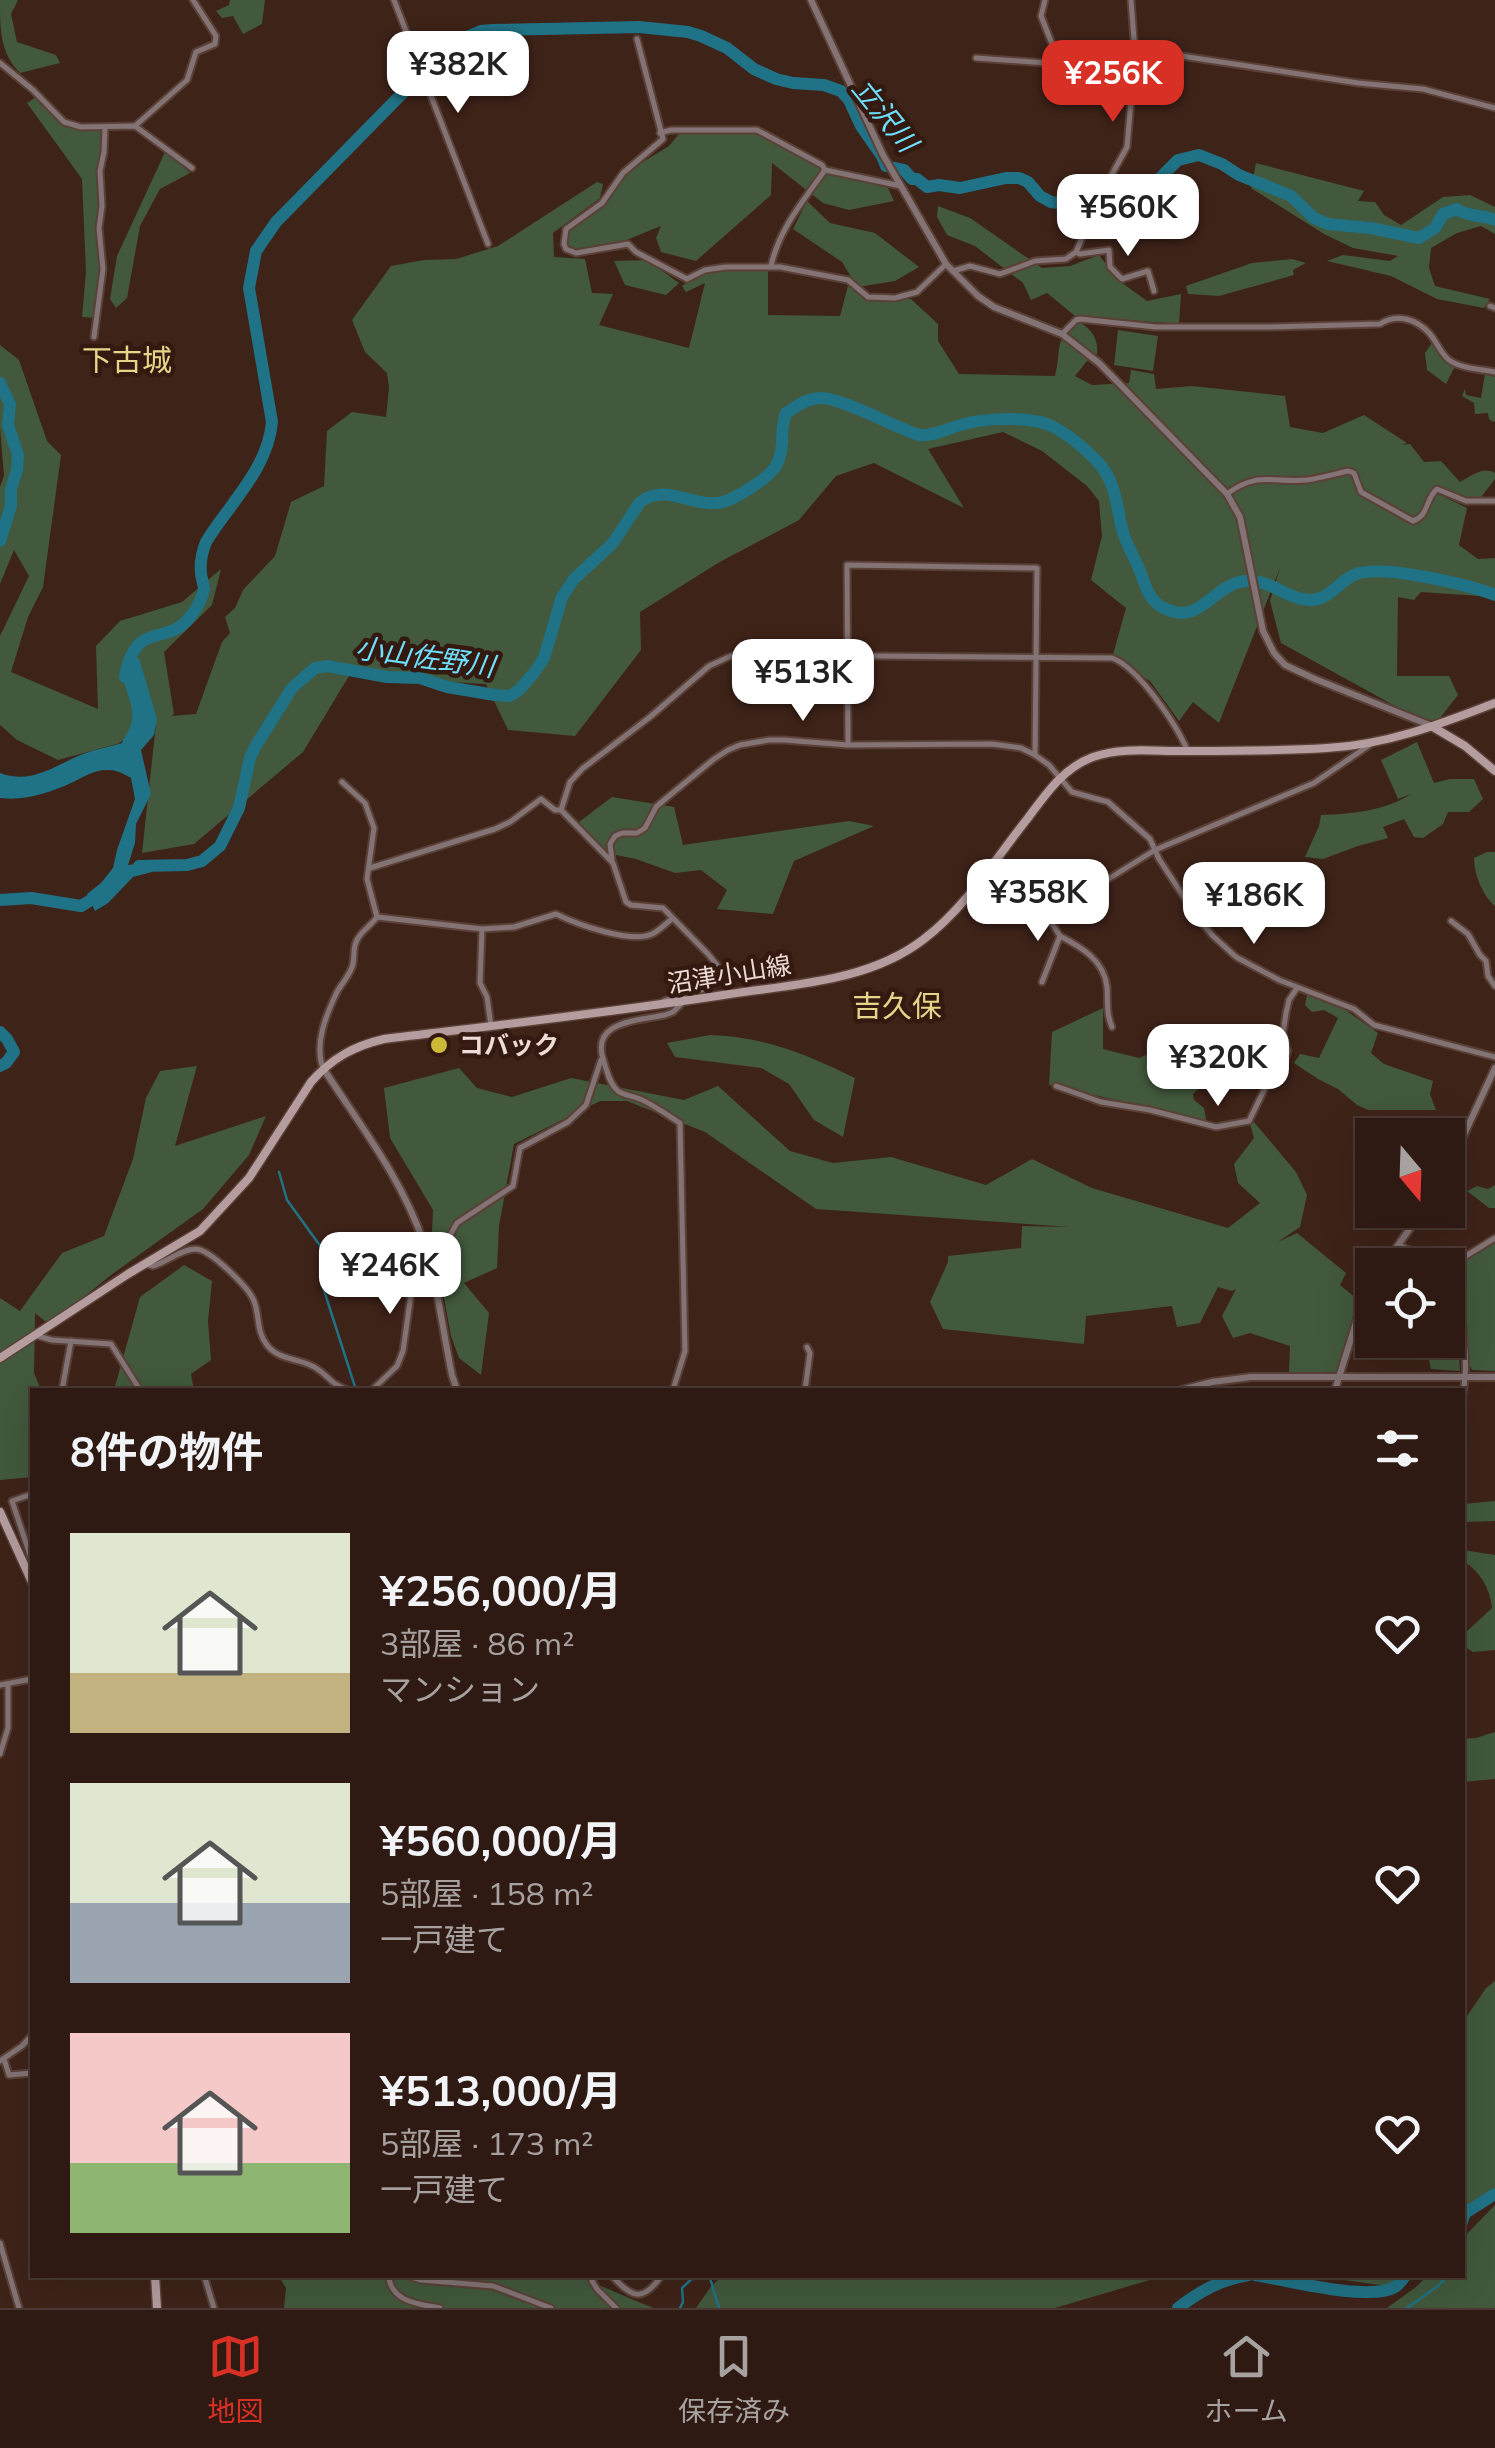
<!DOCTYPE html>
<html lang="ja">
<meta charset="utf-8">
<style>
body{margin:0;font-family:Mulish,"Noto Sans JP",sans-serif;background:#36231c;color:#f1f3f6;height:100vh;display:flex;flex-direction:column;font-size:38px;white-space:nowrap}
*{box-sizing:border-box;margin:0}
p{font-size:32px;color:#a7a1a0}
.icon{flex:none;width:55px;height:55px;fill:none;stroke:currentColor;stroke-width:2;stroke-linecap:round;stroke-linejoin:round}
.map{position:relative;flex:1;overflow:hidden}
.side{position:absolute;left:30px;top:1388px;width:1435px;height:890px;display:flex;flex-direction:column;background:#2e1a13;border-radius:0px;box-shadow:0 10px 40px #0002,0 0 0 2px #493833}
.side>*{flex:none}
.needle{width:65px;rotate:161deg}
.tools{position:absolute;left:1355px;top:1118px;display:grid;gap:20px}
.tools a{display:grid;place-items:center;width:110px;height:110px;border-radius:0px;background:#2e1a13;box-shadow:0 10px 40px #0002,0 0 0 2px #493833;font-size:50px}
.price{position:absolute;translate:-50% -85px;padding:0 22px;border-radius:20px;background:#fff;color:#222;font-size:32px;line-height:65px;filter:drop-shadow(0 2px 5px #0008)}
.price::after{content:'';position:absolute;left:50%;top:60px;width:30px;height:22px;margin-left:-15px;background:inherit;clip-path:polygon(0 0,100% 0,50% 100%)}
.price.on{background:#d93025;color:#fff}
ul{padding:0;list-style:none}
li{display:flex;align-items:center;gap:30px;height:250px;padding:0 40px}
li span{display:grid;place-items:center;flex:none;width:280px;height:200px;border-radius:0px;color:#555}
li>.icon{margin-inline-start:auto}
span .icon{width:120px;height:120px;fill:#fffc;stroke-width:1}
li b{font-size:42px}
h2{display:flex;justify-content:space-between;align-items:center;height:120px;padding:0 40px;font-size:42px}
.dock{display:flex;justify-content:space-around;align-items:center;height:140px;border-top:2px solid #493833;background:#2e1a13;font-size:28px;color:#a7a1a0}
.dock a{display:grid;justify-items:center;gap:5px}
.dock .on{color:#d93025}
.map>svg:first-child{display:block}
.green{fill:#42593d}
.water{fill:#207386}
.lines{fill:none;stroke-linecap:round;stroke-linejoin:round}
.stream{stroke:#207386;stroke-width:2.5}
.river{stroke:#207386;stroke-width:12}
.minor-casing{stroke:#5a4037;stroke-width:9}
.tertiary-casing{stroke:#5a4037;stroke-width:10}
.secondary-casing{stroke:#5a4037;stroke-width:11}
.minor{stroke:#837374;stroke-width:5}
.tertiary{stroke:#837374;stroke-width:6}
.secondary{stroke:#b59c9e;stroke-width:8}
.poi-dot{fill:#cdb938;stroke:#331910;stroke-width:4}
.labels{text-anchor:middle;stroke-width:9;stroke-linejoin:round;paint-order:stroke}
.street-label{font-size:25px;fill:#eedbd5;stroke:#331910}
.poi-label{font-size:25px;font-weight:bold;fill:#eedbd5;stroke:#331910;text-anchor:start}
.water-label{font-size:28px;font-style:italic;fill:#6ee1fe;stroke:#331910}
.quarter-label{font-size:30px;fill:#e3d688;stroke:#331910}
</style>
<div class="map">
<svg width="1495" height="2308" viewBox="0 0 1495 2308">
<rect width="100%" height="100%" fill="#3e2319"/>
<!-- green -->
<g class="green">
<path d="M0 0H18L11 14 17 42 56 55 60 63 20 73C0 53 0 29 0 0Z"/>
<path d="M230 0H265L262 24 243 34 233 16 222 18 216 11 229 5Z"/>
<path d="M38 96 72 127 105 132 97 318 82 317 86 272 82 179 27 103Z"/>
<path d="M685 127 751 130 801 155 825 171 886 184 894 201 849 210 823 203 772 163 771 195 696 261 661 252 656 238 661 226 624 241 571 252 564 244 568 229 600 206 628 171 669 146Z"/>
<path d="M166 150 190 173 160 189 140 226 127 298 116 308 110 299 117 256Z"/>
<path d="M1256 163 1364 191 1358 201 1375 202 1384 215 1401 225 1443 197 1470 195 1495 207V234L1481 226 1457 233 1431 248 1429 268 1435 286 1490 299 1484 308 1437 299 1391 276 1327 261 1343 255 1390 261 1398 256 1353 248 1324 234 1251 188Z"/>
<path d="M597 182 603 184 600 198 553 233 554 257 585 259 592 293 613 294 599 325 689 348 705 283 686 292 682 286 701 273 768 268V315L840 316 849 282 856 285 842 262 793 229 807 201 830 223 875 233 919 267 895 281 858 287 873 297 911 299 938 324V341L959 374 1055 376C1062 348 1053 343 1076 320 1090 328 1099 337 1097 354L1087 361 1075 376 1092 385 1129 383 1131 370 1154 374 1156 389 1192 386 1285 396 1290 427 1323 433 1364 415 1407 443 1401 445 1410 444 1424 462 1441 461 1460 482C1472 476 1482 466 1495 473V479L1478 501 1437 489 1436 493 1467 508 1459 545 1478 559 1495 558V597L1421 592 1414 600 1398 597 1397 676H1449L1458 695 1433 727 1281 643 1270 601 1280 568 1219 723 1193 702 1179 721 1150 681 1112 658 1126 608 1091 580 1102 536 1099 501 1087 486 1042 451 1003 432 928 449 964 508 874 463 836 476 799 520 718 563 640 612 641 650 575 736 508 730 486 684 430 681 352 671 303 752 194 844 142 853 156 724 117 744 58 760 17 740 0 725V636L29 576 14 550 0 584V487L4 476 0 427V345L19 360 47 441 61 455 43 587 28 617 11 672 98 709 96 646 120 621 182 602 221 569 212 605 164 652 174 714 171 716 196 714 222 642 230 633 225 617 235 608 243 590 275 556 291 502 324 486 327 431 352 412 386 417 389 388 387 373 365 352 352 320 391 266 424 260 456 259 498 246Z"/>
<path d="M938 206 970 218 1042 268 1070 266 1099 255 1118 280 1147 301 1181 294 1179 324 1075 316 1047 293 1031 300 1023 283 975 246 947 235 937 217Z"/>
<path d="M1292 259 1306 263 1293 270 1294 275 1219 296 1188 294 1186 286 1252 263Z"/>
<path d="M647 260 679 283 666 295 625 285 614 261Z"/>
<path d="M1118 330 1158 336 1153 371 1114 365Z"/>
<path d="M1432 343 1442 358 1456 364 1446 384 1427 370 1425 353Z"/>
<path d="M1485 374 1495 377V421L1493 422 1489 419 1488 413 1475 414 1474 403 1462 396 1465 389 1466 395 1481 398Z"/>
<path d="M1417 742 1434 783 1450 779H1474L1483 799 1469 812H1448L1443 824 1423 838 1414 837 1404 819 1383 827 1388 838 1358 846 1323 859 1305 857 1319 826 1321 815C1351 814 1385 811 1411 794L1398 799 1381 760Z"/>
<path d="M612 797 674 807 683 845 849 821 874 826 794 861 773 914 717 909 727 890 701 870 675 873 636 859 601 852 579 822Z"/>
<path d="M1487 852H1495V906C1483 896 1474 875 1474 858Z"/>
<path d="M1307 995 1344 1009 1378 1033 1371 1053 1384 1064 1433 1081 1430 1094 1436 1110H1368L1357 1105 1338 1089 1318 1079 1294 1063 1300 1054 1319 1058 1338 1018 1324 1010 1312 1012 1305 1005Z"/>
<path d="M1103 1008V1049L1139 1058 1185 1037 1217 1039 1208 1079 1193 1094 1194 1100 1204 1108 1206 1120 1049 1085 1052 1032Z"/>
<path d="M710 1035C763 1036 808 1055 855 1078L843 1137 814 1120 789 1084 761 1068 675 1057 667 1043Z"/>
<path d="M197 1066 175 1146 266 1116 249 1155 203 1209 111 1275 70 1308 46 1322 35 1313 34 1373 41 1390H32V1477L0 1480V1298L20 1311 62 1253 104 1236 133 1159 146 1098 160 1071Z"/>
<path d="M459 1068 477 1088 512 1097 571 1078 684 1100 718 1086 790 1151 833 1163 891 1157 986 1185 1032 1159 1092 1188 1228 1228 1260 1203 1238 1183 1234 1164 1254 1138 1250 1124 1254 1122 1296 1172 1307 1195 1300 1227 1278 1242 1297 1233 1346 1273 1340 1285 1357 1299 1337 1378 1289 1372 1290 1346 1250 1333 1233 1338 1222 1316 1236 1289 1232 1291 1218 1287 1200 1323 1177 1327 1172 1306 1086 1316 1084 1344 943 1329 930 1302 948 1262V1256L1021 1248 1022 1226 1070 1227 816 1209 705 1132 627 1101H600L514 1144 499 1226 497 1268 464 1283 489 1313 481 1375 459 1358 451 1336 432 1232 433 1210 390 1138 384 1088Z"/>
<path d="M1495 1185V1208H1489L1467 1191 1477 1186 1488 1189Z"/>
<path d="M1495 1242V1371L1472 1370 1469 1364 1467 1324 1449 1273 1452 1268Z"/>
<path d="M184 1265 212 1281 208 1321 211 1360 191 1374 194 1390H114L140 1297Z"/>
<path d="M1448 1299 1457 1328 1460 1371 1431 1369 1425 1341 1419 1340H1448Z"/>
<path d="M1495 1501V1521L1463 1522V1504Z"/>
<path d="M1463 1550 1495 1555V1650L1473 1652 1463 1646 1465 1633 1492 1608C1490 1588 1480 1571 1463 1561Z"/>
<path d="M1495 1732V1779L1463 1782V1739L1476 1738Z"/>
<path d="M1495 1981V2201L1463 2212V2022L1486 1988Z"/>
<path d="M1495 2205V2308H1387L1416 2287 1428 2275H1462L1463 2238Z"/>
<path d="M278 2275H575L653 2308H284L286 2288Z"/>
<path d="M724 2275H1227L1153 2279 1055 2308H696L712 2285Z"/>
<path d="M1307 2275H1402L1395 2287Z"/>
</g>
<!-- water -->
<path class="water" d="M139 658 157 719 154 735 141 750 151 794 136 824 135 843 128 865 153 862 152 872 133 877 108 903 95 911 87 894 101 883 113 868 117 850 135 799 131 778C124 774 117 770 109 770 95 769 83 777 71 783 49 793 24 801 0 798V773C32 785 55 765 83 754 96 749 109 747 122 743 126 735 131 727 132 720 135 701 120 685 122 662Z"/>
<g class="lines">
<!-- stream -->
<g class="stream">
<path d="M279 1172 287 1200 321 1247 323 1256 322 1284 356 1390"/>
<path d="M1462 2236 1471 2210"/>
<path d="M709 2275 719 2308"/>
<path d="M680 2308 683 2302 682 2288 696 2275"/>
<path d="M1407 2308 1438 2286 1448 2275"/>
</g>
<!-- river -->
<g class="river">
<path d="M0 383 10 404 8 425 18 455 17 470 11 489V506L0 541"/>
<path d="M125 677C136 618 166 648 190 617 196 610 203 597 204 589 204 585 201 577 201 573 200 563 202 552 206 542 229 504 268 469 272 422L249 288 256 251 276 222 438 57 451 46 467 37 481 31 493 30 639 27 688 32 701 36 727 48 754 69 776 79 793 83 824 85 841 91 849 100 861 126 882 156 886 166 904 170 912 179H917L927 187 939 185 960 188 1006 178H1019L1028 182 1040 196 1051 202 1073 205 1122 204 1143 195 1178 160 1199 155 1222 164 1239 175 1291 196 1314 218 1328 224 1370 228 1419 238 1435 228 1443 214 1457 209C1469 218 1483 214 1495 220"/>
<path d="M139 866 187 865 202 861 220 846 239 808 250 758 255 747 292 688 315 668 327 666 387 677 420 678 447 687 495 695 510 696 519 690 534 673 544 658 562 597 574 579 613 543 640 502C666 483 690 506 716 503 728 503 742 493 752 487 761 481 770 475 776 466 786 449 779 430 786 413 797 406 808 398 821 398 839 398 880 419 899 427 905 429 913 434 920 435 933 437 951 427 964 424 985 418 1026 417 1047 424 1064 431 1083 447 1096 460 1116 481 1116 503 1122 529 1126 544 1134 557 1140 571 1145 585 1149 601 1164 608 1200 627 1212 585 1245 581 1269 578 1286 599 1309 600 1329 601 1338 582 1354 575 1379 563 1469 585 1495 595"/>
<path d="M0 900 31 898 81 906 103 893"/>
<path d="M0 1032 7 1039 14 1052 6 1063 0 1066"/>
<path d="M1462 2215 1495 2194"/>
<path d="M1255 2275C1286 2280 1369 2302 1395 2287 1400 2284 1402 2279 1406 2275"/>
<path d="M1178 2308C1200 2291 1220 2280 1248 2275"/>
</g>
<!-- minor casing -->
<g class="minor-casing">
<g id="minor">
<path d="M394 0 488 244"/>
<path d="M1045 0 1041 16 1060 64 1135 55V53L1175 55 1358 83 1423 89 1495 108"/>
<path d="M1131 0 1135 53"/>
<path d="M637 39 663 139 623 173 602 203 566 229 564 244 566 249 576 253 628 244 636 252 687 279 705 270 726 267H780L848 280 868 297 895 298 917 292 946 264"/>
<path d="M976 58 1060 64"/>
<path d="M0 63 33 90 64 122 81 127 135 126 192 168"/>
<path d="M135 126 187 80 196 52 215 44 216 36 193 0"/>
<path d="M660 133 671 130H757L822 165 825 170 901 186"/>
<path d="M1076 252 1080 254 1109 250 1110 267 1122 279 1148 271 1154 291"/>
<path d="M771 266C779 229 804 200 825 170"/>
<path d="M953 271 970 266 1000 274 1035 261 1066 259 1076 252 1099 198 1127 147 1135 55"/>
<path d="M1490 306 1495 308"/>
<path d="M1062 334 1076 320 1080 319 1156 327H1270L1380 324C1397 313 1417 319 1430 334 1437 342 1440 353 1449 360 1462 369 1480 369 1495 372"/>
<path d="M94 337 103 269 99 228 102 206 100 171 104 152 105 128"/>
<path d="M1227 494C1257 471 1273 483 1307 480 1321 478 1335 474 1348 471L1354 473 1361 492 1413 521C1429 516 1425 499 1437 489L1466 501H1495"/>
<path d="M848 745 847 565 1037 568 1035 755"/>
<path d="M342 782 365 803 374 828 367 879 377 917 482 929 480 983 487 997 491 1026"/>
<path d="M612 860 610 844 615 836 622 833H637L645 828 656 807 664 800 714 759 728 750 740 745 769 740H784L848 745 992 744 1021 748 1035 755 1049 765 1072 792 1108 802 1150 839 1159 859 1197 917 1213 936 1236 957 1279 980 1354 1009 1374 1025 1495 1057"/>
<path d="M370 868 495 829 510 822 541 799 555 810H561"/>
<path d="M970 894C981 895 994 896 1004 901 1026 912 1024 920 1052 914L1155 850 1314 783 1371 744"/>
<path d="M1451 921 1468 934 1480 955 1486 961 1488 976 1495 986"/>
<path d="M482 929 514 927 556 914C576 924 631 944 652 934 659 931 666 923 672 919"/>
<path d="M1060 936C1081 947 1104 960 1107 987 1108 1002 1106 1013 1112 1027"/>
<path d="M1042 982 1060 936 1051 922 1052 914"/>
<path d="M664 1001C682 993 707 992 720 980L717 965 708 954 663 908 631 905 626 902 613 863 561 810 570 782 582 769 650 717 709 666 731 656 761 655 1112 658C1138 667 1177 725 1188 752"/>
<path d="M323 1068C314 1044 326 1015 337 992 342 983 351 974 353 964 355 953 352 944 361 934 366 928 372 924 377 917"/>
<path d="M1056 1086 1101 1102 1150 1110 1216 1127 1249 1121 1267 1084 1284 1064 1288 1051 1283 1033 1286 1013 1289 1000 1297 988"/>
<path d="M1399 1245 1441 1265"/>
<path d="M145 1264 153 1266C166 1262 182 1249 196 1249 211 1250 249 1288 254 1301 260 1316 256 1331 267 1345 279 1361 301 1358 316 1368 330 1377 329 1383 348 1390"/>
<path d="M1448 1267 1495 1238"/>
<path d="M1448 1276C1462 1318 1471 1355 1462 1399"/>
<path d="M38 1336 52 1340 111 1344 140 1390"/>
<path d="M62 1390 71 1341"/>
<path d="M372 1390 397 1366 403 1351 412 1287 429 1262 441 1251 457 1223 513 1186 520 1148 568 1122 586 1105 601 1060"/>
<path d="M673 1390 685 1351 680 1123C667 1115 654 1105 640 1099 633 1096 623 1095 618 1091 610 1085 607 1071 604 1062 589 1021 637 1021 665 1015L673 1012 681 1004"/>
<path d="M805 1390 810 1353 807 1347"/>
<path d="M32 1561 12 1501 32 1494"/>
<path d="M0 1685 32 1679"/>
<path d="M0 1754 8 1728V1685"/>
<path d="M4 2059 9 2075 32 2073"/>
<path d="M0 2061 22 2046 32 2035"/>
<path d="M0 2243 19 2308"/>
<path d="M204 2275 214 2308"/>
<path d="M393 2275 389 2279C394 2303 420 2304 440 2308"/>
<path d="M405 2275 421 2280 493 2286 551 2308"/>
<path d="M595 2275 592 2281 597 2289 616 2308"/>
<path d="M611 2275C632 2298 643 2303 662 2275"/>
</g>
</g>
<!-- tertiary casing -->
<g class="tertiary-casing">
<g id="tertiary">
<path d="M811 0 883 155 946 264 978 296 994 307 1062 334 1099 363 1227 494 1240 517 1263 631 1274 653 1285 665 1315 679 1432 726"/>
<path d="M323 1068C360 1125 403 1180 424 1244 438 1285 443 1333 452 1375L457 1390"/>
<path d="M1448 1169 1495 1068"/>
<path d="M1384 1265 1423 1210"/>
<path d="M1181 1390 1212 1382 1251 1377H1495"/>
<path d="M1335 1390 1363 1300 1372 1282"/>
</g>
</g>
<!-- secondary casing -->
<g class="secondary-casing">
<g id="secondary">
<path d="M1433 727 1465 746 1495 771"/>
<path d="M0 1358 128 1274 200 1231 249 1178 311 1082C332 1058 354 1046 384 1039 499 1025 615 1012 730 994 796 984 870 981 924 939 967 906 995 859 1028 818 1046 794 1063 768 1093 757 1124 746 1158 752 1191 751 1236 751 1282 751 1327 748 1386 745 1441 724 1495 703"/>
<path d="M0 1512 32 1582"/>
<path d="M155 2275 157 2308"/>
</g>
</g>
<!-- minor -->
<use href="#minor" class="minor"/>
<!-- tertiary -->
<use href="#tertiary" class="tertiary"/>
<!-- secondary -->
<use href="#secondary" class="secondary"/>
</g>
<!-- markers -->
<circle class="poi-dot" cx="439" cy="1045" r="10"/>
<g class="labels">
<!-- street labels -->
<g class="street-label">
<text transform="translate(729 974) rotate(-9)" y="9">沼津小山線</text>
</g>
<!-- poi labels -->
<g class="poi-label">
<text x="459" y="1054">コバック</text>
</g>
<!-- water labels -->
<g class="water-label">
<text transform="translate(885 115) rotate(51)" y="10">立沢川</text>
<text transform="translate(425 657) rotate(8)" y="10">小山佐野川</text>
</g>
<!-- quarter labels -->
<g class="quarter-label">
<text x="127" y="371">下古城</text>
<text x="897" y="1017">吉久保</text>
</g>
</g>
</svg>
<div class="tools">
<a><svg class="needle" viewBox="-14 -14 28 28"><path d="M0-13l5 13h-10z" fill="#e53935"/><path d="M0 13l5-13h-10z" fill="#a7a1a0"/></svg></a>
<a><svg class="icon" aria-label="locate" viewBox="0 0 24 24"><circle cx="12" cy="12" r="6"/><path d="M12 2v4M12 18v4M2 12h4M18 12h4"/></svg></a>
</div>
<b class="price" style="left:458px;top:116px">¥382K</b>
<b class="price on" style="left:1113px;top:125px">¥256K</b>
<b class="price" style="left:1128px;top:259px">¥560K</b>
<b class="price" style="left:803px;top:724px">¥513K</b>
<b class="price" style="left:1038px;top:944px">¥358K</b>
<b class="price" style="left:1254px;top:947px">¥186K</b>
<b class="price" style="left:1218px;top:1109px">¥320K</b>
<b class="price" style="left:390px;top:1317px">¥246K</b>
<section class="side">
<h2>8件の物件<svg class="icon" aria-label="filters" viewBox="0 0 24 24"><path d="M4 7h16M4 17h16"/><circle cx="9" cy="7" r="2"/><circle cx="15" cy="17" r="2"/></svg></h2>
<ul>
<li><span style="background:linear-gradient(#dfe7d0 70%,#c2b280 0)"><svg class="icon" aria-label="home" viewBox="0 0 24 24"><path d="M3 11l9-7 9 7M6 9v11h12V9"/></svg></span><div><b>¥256,000/月</b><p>3部屋 · 86 m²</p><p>マンション</p></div><svg class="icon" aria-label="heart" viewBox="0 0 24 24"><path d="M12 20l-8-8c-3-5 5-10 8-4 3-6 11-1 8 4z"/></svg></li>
<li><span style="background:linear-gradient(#dfe7d0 60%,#9aa5b1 0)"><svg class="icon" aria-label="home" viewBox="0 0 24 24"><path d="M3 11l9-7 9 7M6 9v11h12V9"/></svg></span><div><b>¥560,000/月</b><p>5部屋 · 158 m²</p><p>一戸建て</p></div><svg class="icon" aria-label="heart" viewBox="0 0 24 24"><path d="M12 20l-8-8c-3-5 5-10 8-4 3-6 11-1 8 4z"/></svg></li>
<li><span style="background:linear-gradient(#f6c9c9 65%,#8fb573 0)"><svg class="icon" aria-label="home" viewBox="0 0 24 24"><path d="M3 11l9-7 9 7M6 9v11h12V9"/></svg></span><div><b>¥513,000/月</b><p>5部屋 · 173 m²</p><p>一戸建て</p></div><svg class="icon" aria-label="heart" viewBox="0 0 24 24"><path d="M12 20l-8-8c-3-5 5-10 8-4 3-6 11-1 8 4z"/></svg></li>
</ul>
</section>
</div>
<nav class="dock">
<a class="on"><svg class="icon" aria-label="map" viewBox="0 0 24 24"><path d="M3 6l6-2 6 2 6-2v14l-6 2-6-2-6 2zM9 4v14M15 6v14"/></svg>地図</a>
<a><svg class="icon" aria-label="saved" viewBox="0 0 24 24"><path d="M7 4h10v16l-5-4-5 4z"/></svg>保存済み</a>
<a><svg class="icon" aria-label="home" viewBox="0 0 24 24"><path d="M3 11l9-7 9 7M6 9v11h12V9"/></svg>ホーム</a>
</nav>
